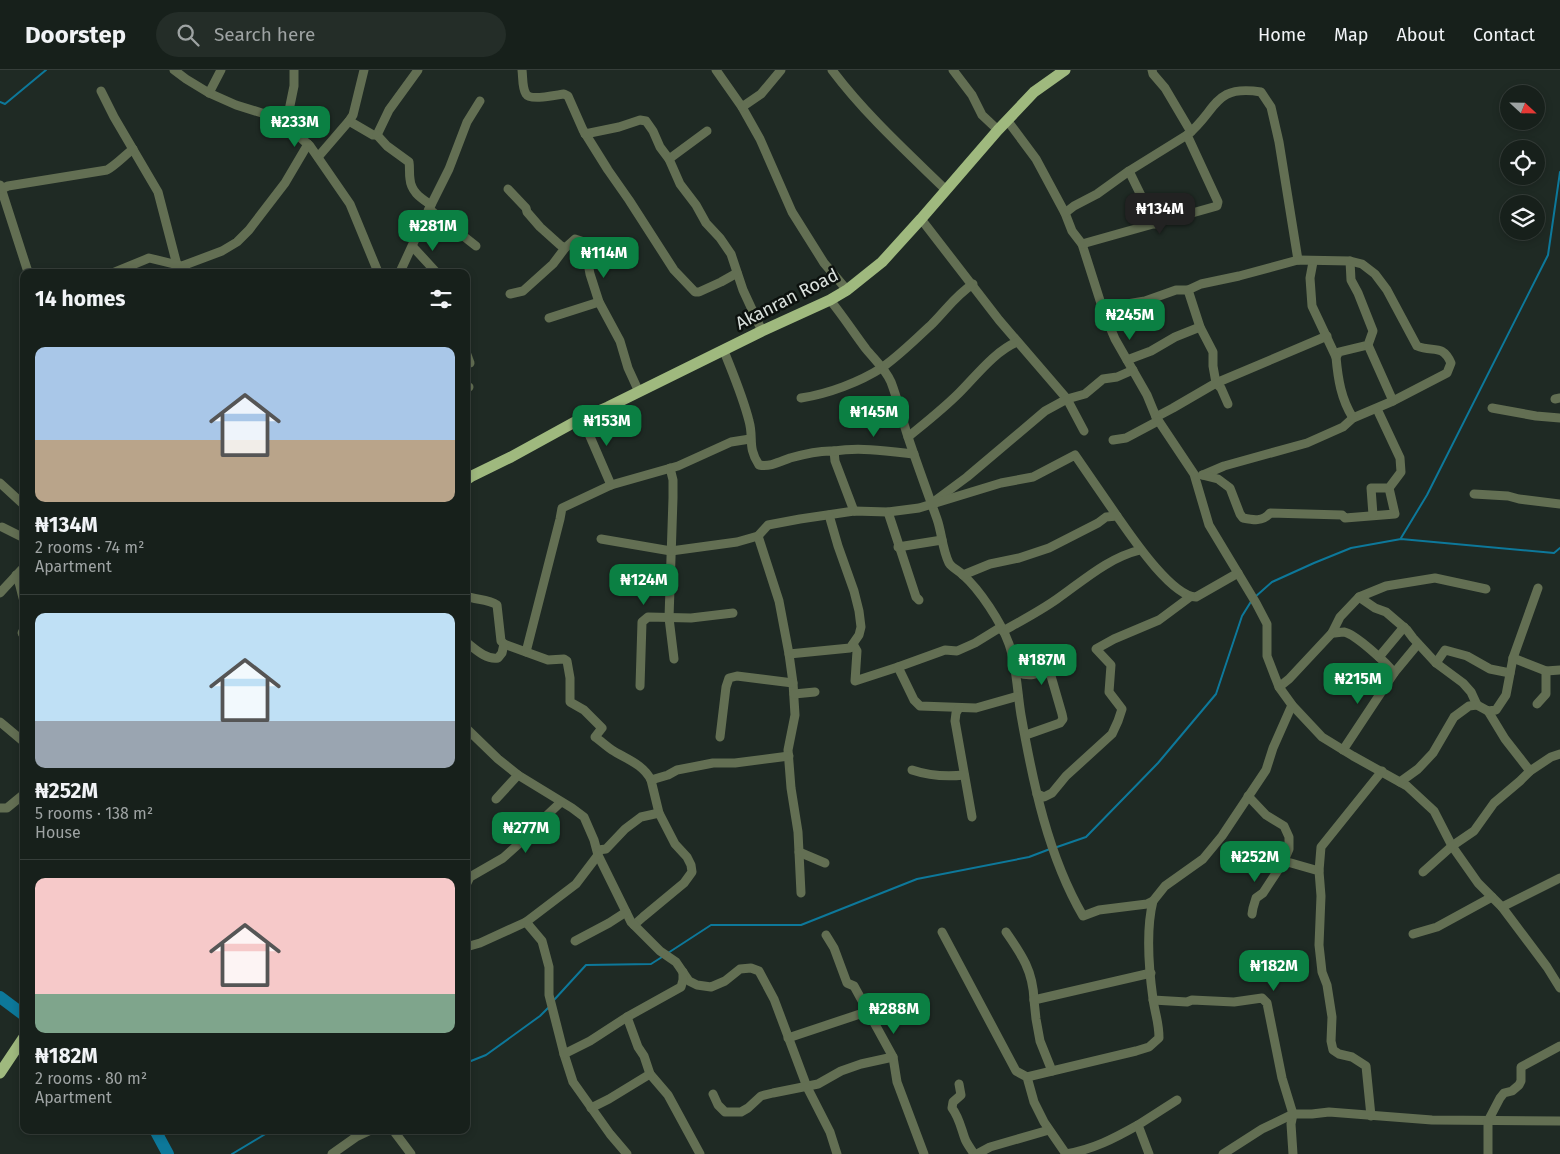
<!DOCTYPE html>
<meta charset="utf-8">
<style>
body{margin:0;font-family:"Fira Sans",sans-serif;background:#242d28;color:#f1f3f6;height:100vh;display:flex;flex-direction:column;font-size:19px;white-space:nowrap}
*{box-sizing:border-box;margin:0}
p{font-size:16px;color:#9ea3a3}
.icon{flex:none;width:28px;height:28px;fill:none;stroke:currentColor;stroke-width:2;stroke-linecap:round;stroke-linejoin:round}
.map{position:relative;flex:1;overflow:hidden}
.side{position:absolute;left:20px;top:199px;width:450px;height:865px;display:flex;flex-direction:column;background:#17201b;border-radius:10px;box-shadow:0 2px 8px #0003,0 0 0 1px #363e3a}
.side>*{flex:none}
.needle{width:32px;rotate:112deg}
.controls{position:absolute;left:1500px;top:15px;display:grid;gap:10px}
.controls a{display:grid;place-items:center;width:45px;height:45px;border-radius:50%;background:#17201b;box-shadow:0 2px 8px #0003,0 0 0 1px #363e3a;font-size:25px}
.price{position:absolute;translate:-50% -42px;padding:0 11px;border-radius:10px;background:#0b8043;color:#fff;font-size:16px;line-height:32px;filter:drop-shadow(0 1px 2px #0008)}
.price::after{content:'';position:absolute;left:50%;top:30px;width:15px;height:11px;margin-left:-8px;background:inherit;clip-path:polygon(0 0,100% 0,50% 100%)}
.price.current{background:#222;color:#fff}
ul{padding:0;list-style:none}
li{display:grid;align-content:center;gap:10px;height:265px;padding:0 15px}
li+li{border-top:1px solid #363e3a}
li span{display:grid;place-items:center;height:155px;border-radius:10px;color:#555}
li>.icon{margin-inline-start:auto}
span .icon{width:90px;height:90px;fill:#fffc;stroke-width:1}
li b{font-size:21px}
h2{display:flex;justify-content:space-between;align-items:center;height:60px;padding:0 15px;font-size:21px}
header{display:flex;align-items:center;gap:30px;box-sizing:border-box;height:70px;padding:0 25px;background:#17201b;border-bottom:1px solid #363e3a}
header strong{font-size:24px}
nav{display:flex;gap:28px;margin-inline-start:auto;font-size:18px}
.search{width:350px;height:45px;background:#242d28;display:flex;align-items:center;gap:12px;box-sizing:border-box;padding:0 18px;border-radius:28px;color:#9ea3a3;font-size:19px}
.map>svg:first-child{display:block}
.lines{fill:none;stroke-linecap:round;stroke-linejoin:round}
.stream{stroke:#0d789a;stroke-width:2}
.river{stroke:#0d789a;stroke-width:12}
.minor{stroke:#636f53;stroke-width:9}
.major{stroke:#9fb97e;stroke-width:11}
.labels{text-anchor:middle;stroke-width:5;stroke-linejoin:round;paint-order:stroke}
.street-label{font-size:18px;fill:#dae1dd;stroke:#0c110e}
</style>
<header>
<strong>Doorstep</strong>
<div class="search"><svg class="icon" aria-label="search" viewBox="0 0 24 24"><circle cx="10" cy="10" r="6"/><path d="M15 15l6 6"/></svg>Search here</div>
<nav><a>Home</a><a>Map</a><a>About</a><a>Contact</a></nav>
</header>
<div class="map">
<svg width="1560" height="1084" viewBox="0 0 1560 1084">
<rect width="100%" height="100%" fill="#1f2a24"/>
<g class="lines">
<!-- stream -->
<g class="stream">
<path d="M0 32 5 34 46 0"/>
<path d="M1401 468 1427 425 1548 185 1560 102"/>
<path d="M1255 527 1272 512 1314 493 1351 478 1401 469 1554 483 1560 478"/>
<path d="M1057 777 1086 767 1158 693 1216 624 1242 546 1252 530"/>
<path d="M668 883 711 855H801L917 809 1029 787 1050 779"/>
<path d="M554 930 586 895 651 894 662 887"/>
<path d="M466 993 486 985 540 946 548 938"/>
<path d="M232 1084 272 1060"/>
</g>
<!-- river -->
<g class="river">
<path d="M0 927 24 945"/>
<path d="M155 1060 168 1084"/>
</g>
<!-- minor -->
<g class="minor">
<path d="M174 0 186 9 209 23 236 35 265 44 286 55 310 76 350 134 378 202"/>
<path d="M522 0C523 7 522 18 526 24 530 31 556 25 564 24L568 26 583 60 608 100 629 130 674 200 695 222H699L721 212 737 203"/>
<path d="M716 0 742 37 760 69 792 142 824 193 847 220"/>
<path d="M832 0C865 44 907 82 946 120"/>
<path d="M953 0 972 25 982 45 998 60"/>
<path d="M1152 0 1153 4 1165 18 1191 62"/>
<path d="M101 21 114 47 158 122 177 195"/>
<path d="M209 23 221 0"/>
<path d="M742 37 761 24 781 0"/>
<path d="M1007 50 1036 89 1065 143 1072 161 1082 174 1104 243 1115 269 1147 325 1156 347 1194 404 1209 455 1256 533 1267 554V586L1279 617 1292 635 1322 667 1353 686 1407 716 1434 741 1452 776 1478 813 1502 837 1547 897 1560 918"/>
<path d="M349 51 373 65H377L389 40 418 0"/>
<path d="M286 55 294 16V0"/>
<path d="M585 64 619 57 640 50 646 51 653 61 660 77 669 89 680 114 696 135 706 153 720 168 731 184 743 220 762 261"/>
<path d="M377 65 387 76 409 92C410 98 409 104 410 109 411 122 421 128 431 135"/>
<path d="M318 87 349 51 353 45 364 0"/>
<path d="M669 89 707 61"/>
<path d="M1129 101 1155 154"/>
<path d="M0 115 28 202"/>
<path d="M1 119 8 116 107 100C117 94 124 86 133 79"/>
<path d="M508 119 526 138 527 142 540 157 560 175 565 178 575 169 584 172 590 204 599 232 620 271 628 298 639 322"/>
<path d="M429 139 476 176"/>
<path d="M1065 143 1074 136 1097 124 1129 101 1187 65C1217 41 1213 14 1261 22L1271 37 1279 72 1298 190"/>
<path d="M921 149 999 250 1067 329 1084 361"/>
<path d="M1082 174 1217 136 1218 132 1187 65"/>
<path d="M413 177 436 202"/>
<path d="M1313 192 1310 208 1312 236 1336 287 1339 282 1368 275 1373 261 1358 223 1351 210 1350 191"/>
<path d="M115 202 149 188 182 196 222 181 237 172 249 160 285 113 308 74"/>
<path d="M400 202 429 139 449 99 467 52 480 31"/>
<path d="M1188 220 1200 257 1213 282V296L1216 313 1221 318 1228 334"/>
<path d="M510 224 523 221 553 194 565 178"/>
<path d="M830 230C843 246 854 263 866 279 875 290 886 300 891 312 898 330 902 349 908 367 917 394 927 421 937 449 942 463 942 479 949 493 952 498 958 500 963 505 980 520 1001 552 1009 574 1017 597 1017 621 1021 645 1033 713 1048 786 1083 846L1099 840 1147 834 1153 831 1165 816 1203 789 1222 766 1266 700 1273 678 1292 635"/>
<path d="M1104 243 1121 235 1145 231 1176 220H1188L1201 214 1239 206 1298 190 1350 191 1362 194 1375 204 1387 220 1417 276C1433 283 1442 273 1451 293L1447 303 1393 331 1353 348 1343 357 1307 373 1224 396 1203 405"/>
<path d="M549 248 599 232"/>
<path d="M1368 275 1393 331"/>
<path d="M724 281C733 304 743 327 749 351 754 368 747 377 759 395 770 397 779 392 790 388 804 384 819 380 834 381L835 391 854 441"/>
<path d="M466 282 470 293"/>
<path d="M1336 287C1338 309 1341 329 1353 348"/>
<path d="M1127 290 1151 281 1175 267 1200 257"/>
<path d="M466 318 469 317"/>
<path d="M801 328C828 324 860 312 883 297 901 284 916 269 932 254 947 239 955 226 973 214"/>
<path d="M1555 329 1560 328"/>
<path d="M1492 338 1536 346 1560 348"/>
<path d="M1156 347 1173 338 1216 313 1327 266"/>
<path d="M582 348 611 415"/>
<path d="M908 367C925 353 943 339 959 323 976 306 995 281 1017 272"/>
<path d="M1113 370 1126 368 1158 351"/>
<path d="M834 381C860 377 888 381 914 384"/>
<path d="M670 398 673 410V428L669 548 674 589"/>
<path d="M1202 405 1218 409 1230 418 1240 444 1243 448C1253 450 1263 452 1270 443L1342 445 1345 448 1395 444 1389 418"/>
<path d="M0 413 24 435"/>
<path d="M1474 424 1508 426 1519 429 1560 434"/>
<path d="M936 430 967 407 1045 341 1067 329 1085 324 1103 309 1117 307 1133 300"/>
<path d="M888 442 916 527 919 530"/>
<path d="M1373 445 1371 418H1389L1401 402 1400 388 1377 339"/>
<path d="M2 457 24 468"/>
<path d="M758 466 779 531 789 584 793 613 795 645 788 680 791 718 798 762 801 823"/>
<path d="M601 469 671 481 737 472 758 466 768 455 800 449 854 441 888 442 919 438 1001 413 1033 407 1075 385 1117 446"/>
<path d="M898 477 942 470"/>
<path d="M16 505C20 512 21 522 24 531"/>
<path d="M963 505 990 494 1019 488 1049 478 1098 453 1106 447 1117 446C1131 466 1171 526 1196 527L1238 503"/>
<path d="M0 523 24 497"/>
<path d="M466 526C476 530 488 529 497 535L501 571 504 574 548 590 564 589 567 591 570 608V632L584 640 602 658 595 667C601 671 606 676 612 680 626 689 643 694 651 710L659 743 675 774 687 787 691 795 692 802 684 813 643 847 634 855"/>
<path d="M1359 527 1375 538 1386 542 1407 560 1413 568 1436 593 1463 613 1471 622 1477 635"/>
<path d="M24 559 22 563 24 566"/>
<path d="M1003 561C1021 551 1040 541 1057 529 1084 510 1108 488 1140 480"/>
<path d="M1332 563C1336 563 1341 562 1344 562 1355 564 1387 593 1394 603"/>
<path d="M466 572C475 579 486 590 498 588L502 583 504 574"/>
<path d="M853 574 857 581 855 611 898 597 914 630 920 636 976 638 1018 626"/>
<path d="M526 582 560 449 562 438 611 415 678 396 731 372 750 369"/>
<path d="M789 584 850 578 859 565 861 557 859 541 854 521 838 476 829 445"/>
<path d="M1379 587 1404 557"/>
<path d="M1513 588 1546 601 1560 600"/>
<path d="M1436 593 1445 580 1467 586 1490 599 1510 603"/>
<path d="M898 597 945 580 957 581 975 573 1001 557"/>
<path d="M1016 602C1029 607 1034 605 1046 600L1051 606 1062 644 1063 649 1060 653 1026 665"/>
<path d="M640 616 642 552 648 547 691 548 733 543"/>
<path d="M1279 617 1289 609 1332 563 1340 547 1359 527 1386 516 1435 508 1486 519"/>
<path d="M794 624 815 622"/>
<path d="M1537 634 1546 624V601"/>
<path d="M959 638 956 643 955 651 972 747"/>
<path d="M1488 641 1505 669 1530 701"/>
<path d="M0 652 24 672"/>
<path d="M466 658 498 689 518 705 572 738 584 747 594 770 598 785 631 852 660 881 676 892 689 911 697 915 711 917 725 911 740 899 751 898 759 901 774 929 807 1017 830 1062 837 1084"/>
<path d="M720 667 726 617 729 608 737 606 793 613"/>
<path d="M1343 680 1394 603 1418 574"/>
<path d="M912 700C930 706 946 707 964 705"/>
<path d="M651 710 668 705 677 700 713 693H735L789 686"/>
<path d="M1400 712 1418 699 1433 683 1454 647 1469 636 1477 635 1488 641 1496 640 1506 625 1513 588 1538 518"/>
<path d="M1037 724 1044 727 1052 723 1066 706 1112 664 1118 651 1122 639 1109 622 1111 595 1096 579 1114 569 1159 550 1190 527"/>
<path d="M1248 726 1266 745 1284 756 1289 767V779L1284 791 1263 823 1256 828 1253 838 1252 844"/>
<path d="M496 729 518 705"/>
<path d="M0 738H7L24 724"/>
<path d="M598 780 606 779 625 759 641 747 659 743"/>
<path d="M799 782 825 793"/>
<path d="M1284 791 1319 801 1321 826 1319 875 1322 902 1327 915 1332 947 1331 971 1333 980 1339 984 1352 987 1366 996 1371 1046"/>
<path d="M1319 801 1321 777 1382 701"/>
<path d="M1423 802 1452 776 1474 761 1494 733 1520 711 1530 701 1551 687 1560 684"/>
<path d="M466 815 470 807 503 788 532 762 543 749 561 732"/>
<path d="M1502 837 1560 808"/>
<path d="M526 852 542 871 549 897V925L564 984 573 1012 610 1064 627 1084"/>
<path d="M942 862 1016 1001 1027 1007 1034 1032 1044 1052 1066 1084"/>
<path d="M1006 862C1022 885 1033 901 1034 930"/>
<path d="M1413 864 1437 857 1492 827"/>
<path d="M826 865 834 878 847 913 854 916 893 987 897 1012 924 1084"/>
<path d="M575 871 609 853 626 842"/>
<path d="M466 877 480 873 526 852 576 814 598 785"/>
<path d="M1153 930 1187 932 1192 930 1234 932 1262 928 1267 933 1282 1008 1293 1044 1291 1054 1293 1084"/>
<path d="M788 968 869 941"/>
<path d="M564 984 590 971 627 947 681 917 683 910V902"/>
<path d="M1052 1001 1040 971 1036 949 1034 930 1151 903"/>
<path d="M650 1004 668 1025 700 1084"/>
<path d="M1027 1007 1136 981 1149 977 1159 968C1159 952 1155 944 1153 929 1149 900 1146 859 1153 831"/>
<path d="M959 1014 961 1025 953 1032 952 1038C959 1047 961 1058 965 1069 967 1074 971 1079 974 1084"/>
<path d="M713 1024 718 1035 725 1042H741L748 1038 761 1026 773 1023 818 1014 841 1001 861 994 893 987"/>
<path d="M591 1038 609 1029 650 1004 644 986 638 977 627 947"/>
<path d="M393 1060 411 1084"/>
<path d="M332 1084 356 1067 371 1060"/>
<path d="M977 1084 990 1077 1049 1060"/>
<path d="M1066 1084C1094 1079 1113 1069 1138 1055"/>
<path d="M1149 1084 1138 1055 1177 1030"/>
<path d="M1223 1084 1262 1059 1293 1044H1312L1329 1042 1432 1050 1560 1051"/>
<path d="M1488 1084V1051L1500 1028 1504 1023 1512 1021 1519 1015 1521 1011V997L1560 976"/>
</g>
<!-- major -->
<g class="major">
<path d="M466 410 472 406 511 387 582 348 608 337 762 261 830 230 847 220 882 192 921 149 998 60 1034 22 1065 0"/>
<path d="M0 1003 24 967"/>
</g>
</g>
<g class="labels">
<!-- street labels -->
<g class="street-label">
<text transform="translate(787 229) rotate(-27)" y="6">Akanran Road</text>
</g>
</g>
</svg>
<div class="controls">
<a><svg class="needle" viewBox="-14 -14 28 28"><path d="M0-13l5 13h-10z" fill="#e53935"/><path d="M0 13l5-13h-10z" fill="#9ea3a3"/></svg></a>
<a><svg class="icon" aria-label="locate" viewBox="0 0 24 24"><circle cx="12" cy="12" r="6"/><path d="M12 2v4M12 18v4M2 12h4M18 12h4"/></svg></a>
<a><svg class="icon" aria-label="layers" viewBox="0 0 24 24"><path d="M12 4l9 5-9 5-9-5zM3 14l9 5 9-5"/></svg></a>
</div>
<b class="price" style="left:295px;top:78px">₦233M</b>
<b class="price current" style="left:1160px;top:165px">₦134M</b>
<b class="price" style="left:433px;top:182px">₦281M</b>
<b class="price" style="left:604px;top:209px">₦114M</b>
<b class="price" style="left:1130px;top:271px">₦245M</b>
<b class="price" style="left:874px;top:368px">₦145M</b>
<b class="price" style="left:607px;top:377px">₦153M</b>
<b class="price" style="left:644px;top:536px">₦124M</b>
<b class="price" style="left:1042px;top:616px">₦187M</b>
<b class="price" style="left:1358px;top:635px">₦215M</b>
<b class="price" style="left:526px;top:784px">₦277M</b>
<b class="price" style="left:1255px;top:813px">₦252M</b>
<b class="price" style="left:1274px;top:922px">₦182M</b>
<b class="price" style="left:894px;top:965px">₦288M</b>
<section class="side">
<h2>14 homes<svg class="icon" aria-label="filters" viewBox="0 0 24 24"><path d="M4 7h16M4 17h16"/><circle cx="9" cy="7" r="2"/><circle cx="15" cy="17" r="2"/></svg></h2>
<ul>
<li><span style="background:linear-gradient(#a9c7e8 60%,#b9a48a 0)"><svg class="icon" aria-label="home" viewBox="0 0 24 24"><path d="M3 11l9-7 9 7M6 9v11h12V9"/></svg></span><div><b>₦134M</b><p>2 rooms · 74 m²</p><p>Apartment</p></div></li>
<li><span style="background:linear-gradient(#bfe0f5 70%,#9aa5b1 0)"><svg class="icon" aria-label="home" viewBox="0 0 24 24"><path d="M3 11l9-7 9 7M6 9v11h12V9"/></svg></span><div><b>₦252M</b><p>5 rooms · 138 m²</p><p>House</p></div></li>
<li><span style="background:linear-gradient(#f6c9c9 75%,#7fa58c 0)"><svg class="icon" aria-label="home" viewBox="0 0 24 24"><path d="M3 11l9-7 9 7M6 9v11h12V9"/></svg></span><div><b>₦182M</b><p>2 rooms · 80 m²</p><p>Apartment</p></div></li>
</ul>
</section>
</div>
